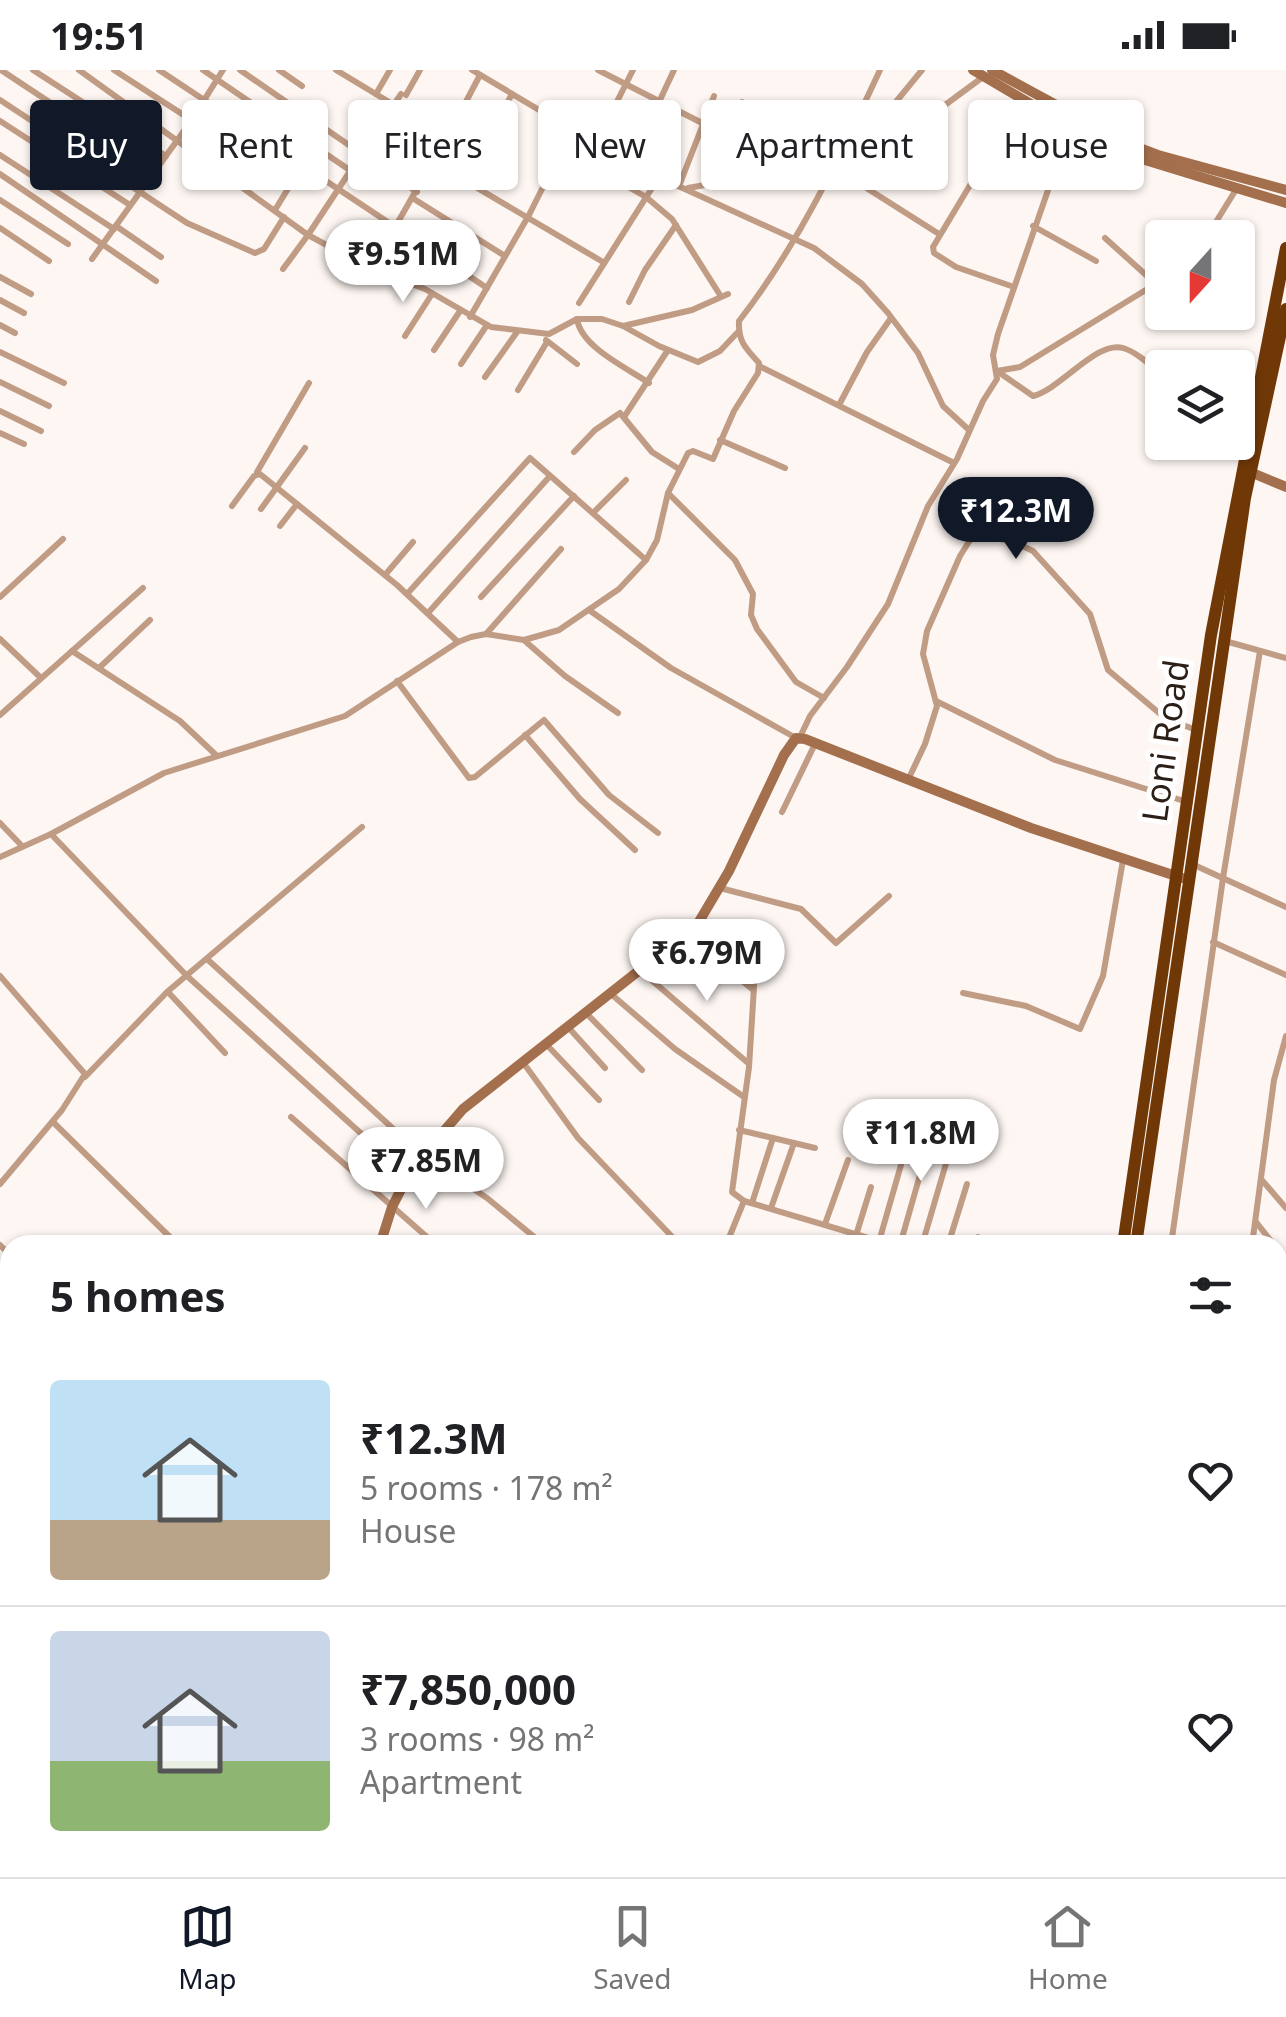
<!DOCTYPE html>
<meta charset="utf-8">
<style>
body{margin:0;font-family:"Noto Sans",sans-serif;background:#f6f6f6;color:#202124;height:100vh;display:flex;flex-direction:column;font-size:38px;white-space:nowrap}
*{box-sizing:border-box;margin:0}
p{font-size:32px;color:#757577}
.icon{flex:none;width:55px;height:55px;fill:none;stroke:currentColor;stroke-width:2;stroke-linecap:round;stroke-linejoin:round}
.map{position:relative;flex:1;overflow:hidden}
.side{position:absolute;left:0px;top:1165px;width:1288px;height:642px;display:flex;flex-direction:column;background:#fff;border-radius:30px 30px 0 0;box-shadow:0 2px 8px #0004}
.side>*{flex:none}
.guide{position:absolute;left:30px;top:30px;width:1228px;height:90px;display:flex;gap:20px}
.needle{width:65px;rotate:201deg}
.controls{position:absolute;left:1145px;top:150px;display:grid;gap:20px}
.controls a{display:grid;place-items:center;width:110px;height:110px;border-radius:10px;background:#fff;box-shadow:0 2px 8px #0004;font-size:50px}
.price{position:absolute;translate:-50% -85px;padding:0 22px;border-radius:35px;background:#fff;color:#222;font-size:32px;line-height:65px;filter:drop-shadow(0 2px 5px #0008)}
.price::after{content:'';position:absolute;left:50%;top:60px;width:30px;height:22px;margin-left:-15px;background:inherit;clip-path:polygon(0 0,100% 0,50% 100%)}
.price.selected{background:#111827;color:#fff}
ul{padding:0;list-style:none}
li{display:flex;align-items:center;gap:30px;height:250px;padding:0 50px}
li+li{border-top:2px solid #e0e0e0}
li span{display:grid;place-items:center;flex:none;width:280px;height:200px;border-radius:10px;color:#555}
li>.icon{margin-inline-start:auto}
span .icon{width:120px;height:120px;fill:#fffc;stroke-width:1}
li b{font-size:42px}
h2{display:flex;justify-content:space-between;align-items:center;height:120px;padding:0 50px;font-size:42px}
.pill{padding:0 35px;border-radius:10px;background:#fff;box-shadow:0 2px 8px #0004;font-size:35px;line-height:90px}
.pill.selected{background:#111827;color:#fff}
.status{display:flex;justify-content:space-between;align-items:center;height:70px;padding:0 50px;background:#fff;direction:ltr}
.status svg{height:28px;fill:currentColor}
.tab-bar{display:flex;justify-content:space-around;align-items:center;height:140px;border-top:2px solid #e0e0e0;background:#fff;font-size:28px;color:#757577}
.tab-bar a{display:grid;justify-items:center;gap:5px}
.tab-bar .selected{color:#111827}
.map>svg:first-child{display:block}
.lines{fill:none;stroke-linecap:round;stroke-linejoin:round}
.street{stroke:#c19c85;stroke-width:6}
.secondary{stroke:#a36f4c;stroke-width:10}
.highway{stroke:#703807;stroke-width:12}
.labels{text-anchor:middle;stroke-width:10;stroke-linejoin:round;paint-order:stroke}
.street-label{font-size:35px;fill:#2b1f17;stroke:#fff}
</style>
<div class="status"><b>19:51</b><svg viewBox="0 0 49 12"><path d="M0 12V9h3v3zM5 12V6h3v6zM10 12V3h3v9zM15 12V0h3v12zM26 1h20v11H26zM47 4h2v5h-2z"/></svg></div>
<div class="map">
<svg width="1286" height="1807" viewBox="0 0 1286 1807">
<rect width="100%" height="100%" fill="#fdf6f2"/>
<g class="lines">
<!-- street -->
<g class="street">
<path d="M1 0 155 102"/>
<path d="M33 0 166 86"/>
<path d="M79 0 308 165 283 199"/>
<path d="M114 0 284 110 289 117 275 140"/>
<path d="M159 0 487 218"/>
<path d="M203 0 351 101"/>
<path d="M240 0 417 122"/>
<path d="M279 0 302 16"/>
<path d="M336 0 394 35"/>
<path d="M472 0 630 94 814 178 862 214 888 243 918 283 943 336 969 360"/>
<path d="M598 0 704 54"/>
<path d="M376 24 390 0"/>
<path d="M401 24 308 165 371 199 425 219 491 257 549 264 577 249C581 277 627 298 649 313"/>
<path d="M406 25 420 0"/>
<path d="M0 30 187 153 255 183 264 179 284 147"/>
<path d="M460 43 480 5"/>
<path d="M0 51 130 135"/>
<path d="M851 63 873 79 888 77 983 7"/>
<path d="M863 72 922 0"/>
<path d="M596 73 633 0"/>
<path d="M481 82 512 24"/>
<path d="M0 85 114 159"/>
<path d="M556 89 585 100 595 98 646 127 672 149 720 225"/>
<path d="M433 92 603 192"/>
<path d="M630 94 674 0"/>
<path d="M833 103 857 112 939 164"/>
<path d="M0 104 156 211"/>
<path d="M761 104 759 84 764 43"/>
<path d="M717 111 742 32"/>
<path d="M679 116 714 26"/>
<path d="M688 118 787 100 806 102 826 116"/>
<path d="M414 129 505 186"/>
<path d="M0 130 68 174"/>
<path d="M116 156 161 187"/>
<path d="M1033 156 1096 191"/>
<path d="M0 158 49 191"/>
<path d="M1105 168 1156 214"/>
<path d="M1206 168 1237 118"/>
<path d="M92 189 191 51 223 0"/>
<path d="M371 199 445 70 391 39"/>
<path d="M0 207 31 224"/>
<path d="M1162 210 1020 297 997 301 1033 326C1061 319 1097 270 1123 278 1137 282 1151 296 1162 305"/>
<path d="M1014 217 956 197 934 183 933 177 1021 30"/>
<path d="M0 230 24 243"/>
<path d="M629 232 645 200 676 155"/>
<path d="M579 233 659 107"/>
<path d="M470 247 529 145 572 59"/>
<path d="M577 249H602L623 256 692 240 728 224"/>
<path d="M0 255 15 263"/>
<path d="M623 256 659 276 698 292 720 281 737 263"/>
<path d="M405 266 432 224"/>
<path d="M546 270 577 294"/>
<path d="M434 280 460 241"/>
<path d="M0 282 64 313"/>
<path d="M461 294 487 255"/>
<path d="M761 297 954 393"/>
<path d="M485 307 517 262"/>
<path d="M0 312 49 336"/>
<path d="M518 320 547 272"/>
<path d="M839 335 867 282 891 248"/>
<path d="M0 341 41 361"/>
<path d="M624 347 668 280"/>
<path d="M0 363 24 374"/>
<path d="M720 370 785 398"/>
<path d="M574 382 595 360 620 343 652 382 679 399"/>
<path d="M257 402 309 313"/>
<path d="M668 423 735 490 753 524 751 545 757 559 796 612 824 628"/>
<path d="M232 436 254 406 260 404 397 515 458 572"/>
<path d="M261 439 305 378"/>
<path d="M593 443 626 410"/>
<path d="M280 456 297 434"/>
<path d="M385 505 413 472"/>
<path d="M407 524 530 388 646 490"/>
<path d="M0 527 63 469"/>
<path d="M481 527 574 426"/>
<path d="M589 540 671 598 796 668"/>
<path d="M428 543 550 406"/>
<path d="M487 563 561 479"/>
<path d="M0 569 41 608"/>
<path d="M525 571 565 606 618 643"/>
<path d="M1225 571 1286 588"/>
<path d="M72 581 180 651 216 685"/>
<path d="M99 598 150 550"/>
<path d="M397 611 469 708 475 707 544 650 609 725 658 763"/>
<path d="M936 631 1055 690 1187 732"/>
<path d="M0 645 143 518"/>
<path d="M525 665 580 729 635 780"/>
<path d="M800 667 810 646 847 597 888 534 928 436 957 389 983 331 997 309 993 285 998 264 1070 57"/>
<path d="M908 710 925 674 937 636 923 584 927 561 960 486 970 470 978 467 1010 470 1033 481 1090 544 1108 600 1165 648 1196 660"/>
<path d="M782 742 815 674"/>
<path d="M0 753 22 776"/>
<path d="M51 764 187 906 407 1105"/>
<path d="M0 787 51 764 164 703 345 646 458 572 471 567 486 564 524 570 559 560 619 519 646 490 657 470 668 423 688 383 693 381 713 389 734 341 758 303 759 293C745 278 738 271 739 251 799 174 839 88 880 0"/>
<path d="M1192 794 1286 837"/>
<path d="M720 818 801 839 836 873 889 826"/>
<path d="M687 865 752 919"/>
<path d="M1213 872 1286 905"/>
<path d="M207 889 422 1085 487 1128 544 1175"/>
<path d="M641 901 748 993"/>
<path d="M755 901 749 997 732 1122 744 1131 892 1175"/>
<path d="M0 906 85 1004 62 1040 0 1114"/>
<path d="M168 922 225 983"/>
<path d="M963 923 1026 936 1080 959 1103 906 1123 790"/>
<path d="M611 924 675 979 744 1027"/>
<path d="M586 943 642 1000"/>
<path d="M568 957 605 998"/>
<path d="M546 974 599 1030"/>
<path d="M522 991 578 1068 680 1175"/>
<path d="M85 1007 167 922 362 757"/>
<path d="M291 1047 436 1175"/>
<path d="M53 1052 178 1175"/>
<path d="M739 1060 815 1078"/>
<path d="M1261 1109 1286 1138"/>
<path d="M752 1133 773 1068"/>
<path d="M771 1138 794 1073"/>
<path d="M1256 1152 1274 1175"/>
<path d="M825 1154 848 1090"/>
<path d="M0 1175 10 1185"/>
<path d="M726 1175 744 1131"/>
<path d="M853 1175 871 1117"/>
<path d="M878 1175 901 1095"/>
<path d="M900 1175 928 1077"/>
<path d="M922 1175 955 1063"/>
<path d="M948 1175 967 1114"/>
<path d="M975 1175 978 1167"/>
<path d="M997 1175 998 1170"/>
<path d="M1171 1175 1223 808 1260 581"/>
<path d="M1252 1175 1274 1010 1286 966"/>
<path d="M1278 1179 1286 1189"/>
<path d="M1278 1284 1286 1285"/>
<path d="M0 1444 10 1437"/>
<path d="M0 1484 8 1494"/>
<path d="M1278 1543 1286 1544"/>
<path d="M1278 1609 1286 1610"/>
<path d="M1278 1683 1286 1685"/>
<path d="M0 1754 10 1767"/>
<path d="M1278 1760 1286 1761"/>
<path d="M87 1798 96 1807"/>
<path d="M271 1798 280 1807"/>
<path d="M413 1798 424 1807"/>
<path d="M459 1798 467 1807"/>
<path d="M666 1798 717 1807"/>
<path d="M208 1804 210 1807"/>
<path d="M442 1807 452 1798"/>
<path d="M476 1807 487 1798"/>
<path d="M514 1807 524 1798"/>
<path d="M659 1807 660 1798"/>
<path d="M745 1807 746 1798"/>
<path d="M805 1807 806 1798"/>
<path d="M834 1807 836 1798"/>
<path d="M903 1807 905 1798"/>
<path d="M1074 1807 1076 1798"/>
<path d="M1164 1807 1165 1798"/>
<path d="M1241 1807 1242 1798"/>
</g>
<!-- secondary -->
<g class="secondary">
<path d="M973 0 1070 57 1145 90 1286 133"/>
<path d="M992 0 1126 73 1158 85 1286 120"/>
<path d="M1250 402 1286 417"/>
<path d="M380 1175 392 1137 412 1098 463 1039 697 855 729 801 784 685 796 668 805 669 1031 758 1182 808"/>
<path d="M1278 1373 1286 1374"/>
<path d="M0 1500 10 1493"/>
</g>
<!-- highway -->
<g class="highway">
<path d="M1123 1175 1211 565 1286 178"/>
<path d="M1136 1175 1245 428 1286 239"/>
<path d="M1029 1807 1030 1798"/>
<path d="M1050 1807 1051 1798"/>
</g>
</g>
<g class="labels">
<!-- street labels -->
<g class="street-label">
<text transform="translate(1166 671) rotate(-82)" y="12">Loni Road</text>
</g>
</g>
</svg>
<div class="controls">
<a><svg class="needle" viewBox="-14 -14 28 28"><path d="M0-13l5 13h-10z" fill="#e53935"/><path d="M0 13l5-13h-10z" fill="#757577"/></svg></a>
<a><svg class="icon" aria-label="layers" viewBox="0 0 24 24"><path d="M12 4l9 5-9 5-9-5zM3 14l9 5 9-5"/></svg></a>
</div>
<b class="price" style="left:403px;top:235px">₹9.51M</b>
<b class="price selected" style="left:1016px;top:492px">₹12.3M</b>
<b class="price" style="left:707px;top:934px">₹6.79M</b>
<b class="price" style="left:921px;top:1114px">₹11.8M</b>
<b class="price" style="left:426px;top:1142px">₹7.85M</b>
<div class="guide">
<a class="pill selected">Buy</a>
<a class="pill">Rent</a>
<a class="pill">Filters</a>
<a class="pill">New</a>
<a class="pill">Apartment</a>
<a class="pill">House</a>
</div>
<section class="side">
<h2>5 homes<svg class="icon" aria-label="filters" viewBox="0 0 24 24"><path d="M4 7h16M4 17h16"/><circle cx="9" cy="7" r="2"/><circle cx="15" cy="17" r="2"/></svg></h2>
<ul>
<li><span style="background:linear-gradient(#bfe0f5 70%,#b9a48a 0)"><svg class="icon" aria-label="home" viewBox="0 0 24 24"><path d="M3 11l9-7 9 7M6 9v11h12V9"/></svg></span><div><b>₹12.3M</b><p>5 rooms · 178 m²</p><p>House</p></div><svg class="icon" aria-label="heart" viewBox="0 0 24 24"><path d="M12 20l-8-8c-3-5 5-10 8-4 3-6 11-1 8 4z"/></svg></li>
<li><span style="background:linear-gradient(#c9d6e8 65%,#8fb573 0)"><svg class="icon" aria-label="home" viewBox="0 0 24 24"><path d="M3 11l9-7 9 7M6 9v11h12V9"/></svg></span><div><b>₹7,850,000</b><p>3 rooms · 98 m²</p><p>Apartment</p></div><svg class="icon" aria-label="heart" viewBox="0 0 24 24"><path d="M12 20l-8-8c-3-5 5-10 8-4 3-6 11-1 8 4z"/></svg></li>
</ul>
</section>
</div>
<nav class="tab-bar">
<a class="selected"><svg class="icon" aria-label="map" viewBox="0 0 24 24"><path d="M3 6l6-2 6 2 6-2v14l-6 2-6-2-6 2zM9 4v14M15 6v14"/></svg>Map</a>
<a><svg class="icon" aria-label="saved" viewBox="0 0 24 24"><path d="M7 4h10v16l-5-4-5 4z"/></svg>Saved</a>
<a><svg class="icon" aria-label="home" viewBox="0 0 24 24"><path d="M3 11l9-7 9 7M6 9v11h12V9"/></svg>Home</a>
</nav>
